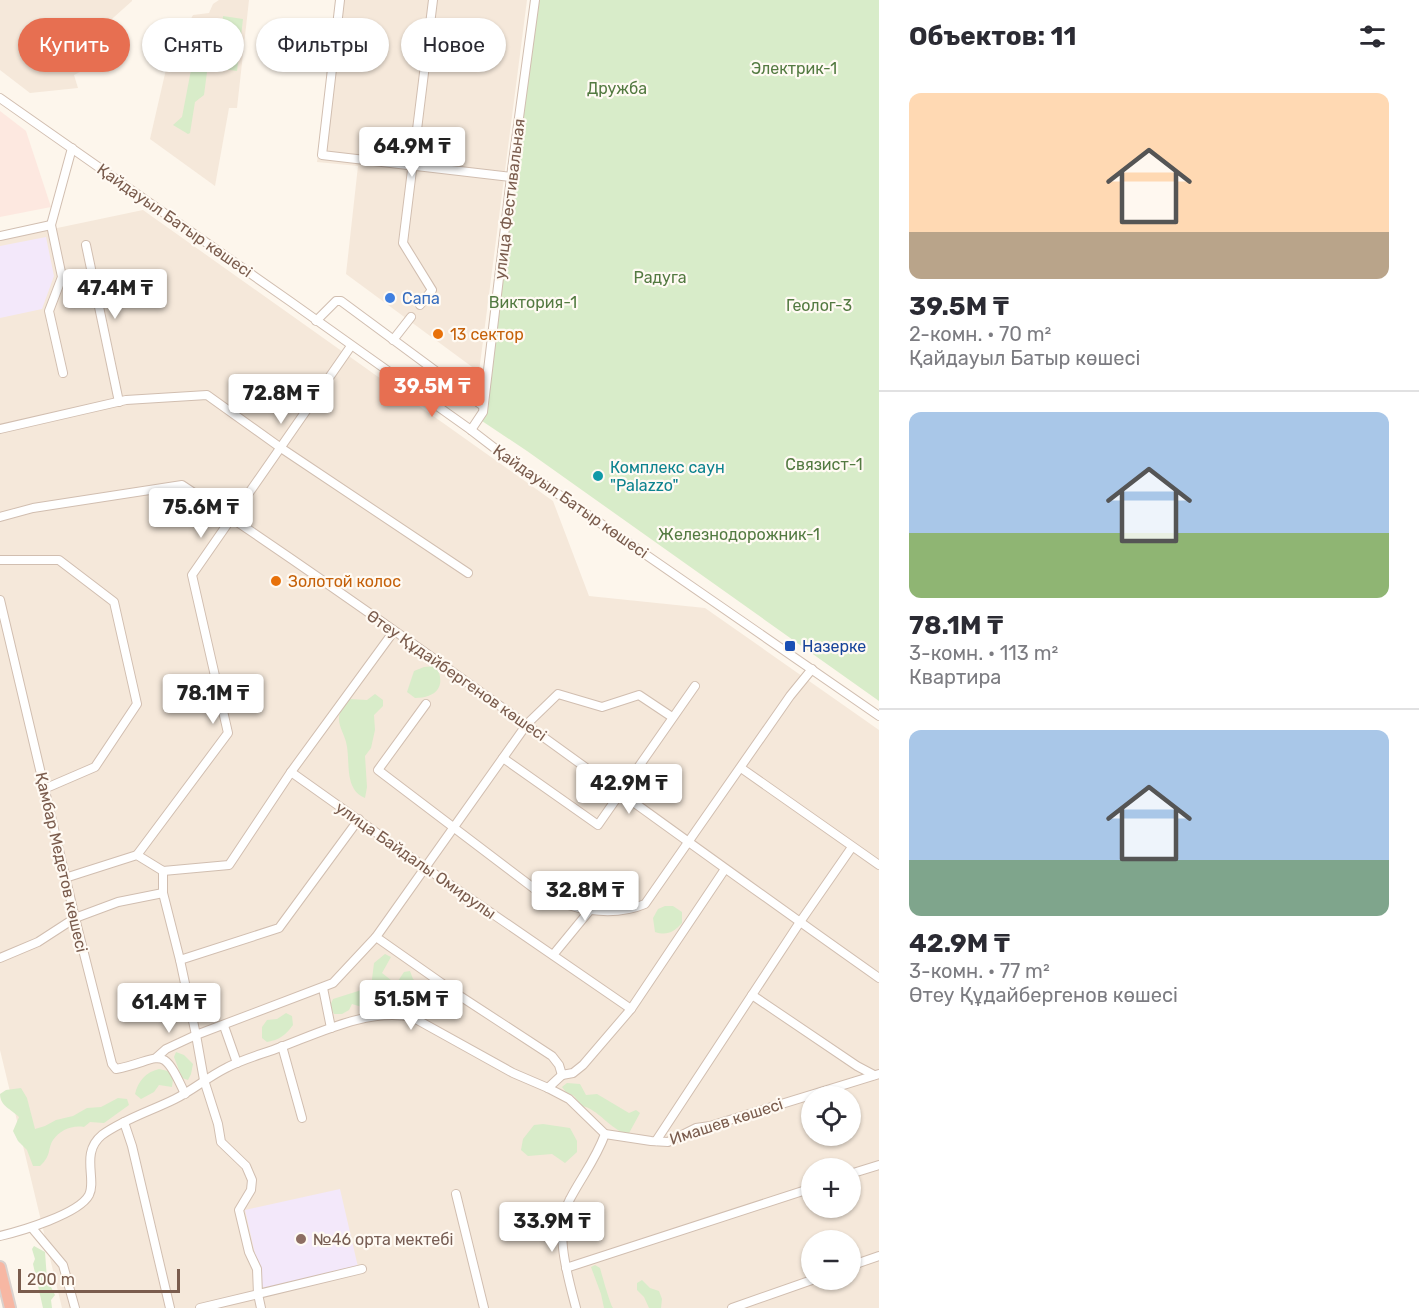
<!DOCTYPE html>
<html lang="ru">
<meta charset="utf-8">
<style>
body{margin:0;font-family:Rubik,sans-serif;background:#f2f2f3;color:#2b2b33;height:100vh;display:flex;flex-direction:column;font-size:22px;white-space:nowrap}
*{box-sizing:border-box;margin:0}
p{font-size:20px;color:#7c7c81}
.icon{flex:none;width:33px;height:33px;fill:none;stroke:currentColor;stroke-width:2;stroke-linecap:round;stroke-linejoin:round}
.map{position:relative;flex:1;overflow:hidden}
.side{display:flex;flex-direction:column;background:#fff;width:540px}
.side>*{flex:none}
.top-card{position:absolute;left:18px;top:18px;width:570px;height:54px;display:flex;gap:12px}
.fabs{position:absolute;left:801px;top:1086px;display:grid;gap:12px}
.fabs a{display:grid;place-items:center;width:60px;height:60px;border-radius:50%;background:#fff;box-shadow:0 2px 4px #0004;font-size:30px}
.scale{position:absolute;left:18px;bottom:15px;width:162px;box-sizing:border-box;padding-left:6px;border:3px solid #7a5c4d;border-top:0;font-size:16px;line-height:21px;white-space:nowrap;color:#7a5c4d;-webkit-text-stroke:4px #fffaf3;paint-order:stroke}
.price{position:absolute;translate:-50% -51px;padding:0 14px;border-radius:6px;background:#fff;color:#222;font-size:20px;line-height:39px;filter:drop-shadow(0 2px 3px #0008)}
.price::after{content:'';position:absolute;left:50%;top:36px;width:18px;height:14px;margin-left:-9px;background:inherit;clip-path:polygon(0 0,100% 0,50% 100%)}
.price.selected{background:#e76f51;color:#fff}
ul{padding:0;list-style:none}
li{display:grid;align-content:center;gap:12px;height:318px;padding:0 30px}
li+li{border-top:2px solid #e1e1e2}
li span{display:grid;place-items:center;height:186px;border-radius:12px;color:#555}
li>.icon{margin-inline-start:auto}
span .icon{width:108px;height:108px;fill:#fffc;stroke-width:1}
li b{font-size:26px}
h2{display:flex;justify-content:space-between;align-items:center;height:72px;padding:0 30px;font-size:26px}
.tag{padding:0 21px;border-radius:27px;background:#fff;box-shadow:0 2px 4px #0004;font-size:21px;line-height:54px}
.tag.selected{background:#e76f51;color:#fff}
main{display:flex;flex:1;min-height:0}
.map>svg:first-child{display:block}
.residential{fill:#f5e8da;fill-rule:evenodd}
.commercial{fill:#fde8e0}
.education{fill:#f3e8fa}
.green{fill:#d8ecc9}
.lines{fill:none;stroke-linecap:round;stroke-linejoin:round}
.minor-casing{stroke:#d1beb0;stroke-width:10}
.highway-casing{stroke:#dad1cd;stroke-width:14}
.minor{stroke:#fff;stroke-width:8}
.highway{stroke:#f7b7a3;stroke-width:10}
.shop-dot{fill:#3f7fe0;stroke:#fffaf3;stroke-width:2}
.food-dot{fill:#e8710a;stroke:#fffaf3;stroke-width:2}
.culture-dot{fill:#0f9aa8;stroke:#fffaf3;stroke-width:2}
.transit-dot{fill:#1a4fb4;stroke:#fffaf3;stroke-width:2}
.education-dot{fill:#8d6e63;stroke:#fffaf3;stroke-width:2}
.labels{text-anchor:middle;stroke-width:4.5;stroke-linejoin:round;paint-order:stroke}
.park-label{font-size:16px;fill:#537a41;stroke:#fffaf3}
.street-label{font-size:16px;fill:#7a5c4d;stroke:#fffaf3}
.shop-label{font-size:16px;fill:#366cbe;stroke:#fffaf3;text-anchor:start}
.food-label{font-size:16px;fill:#c56008;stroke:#fffaf3;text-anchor:start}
.culture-label{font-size:16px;fill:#0d838f;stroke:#fffaf3;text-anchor:start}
.transit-label{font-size:16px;fill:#164399;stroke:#fffaf3;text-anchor:start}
.education-label{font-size:16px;fill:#785e54;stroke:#fffaf3;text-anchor:start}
</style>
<main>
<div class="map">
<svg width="879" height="1308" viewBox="0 0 879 1308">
<rect width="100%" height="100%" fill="#fdf6ec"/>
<!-- residential -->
<g class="residential">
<path d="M0 0H132V1L95 34 106 50 86 69 74 75 78 88 30 93 0 70Z"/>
<path d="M219 0H249L237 108H229L215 186 150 139 167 65 193 15 209 13 213 4Z"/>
<path d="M336 0H527L479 372 346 274 358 166 317 162Z"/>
<path d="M143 210 553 501 589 596 705 608 879 730V1308H62L0 1050V240ZM812 1096H850V1136H812ZM812 1168H850V1208H812ZM812 1240H850V1280H812Z"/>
</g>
<!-- commercial -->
<path class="commercial" d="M0 111 26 131 51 207 0 217Z"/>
<!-- education -->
<g class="education">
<path d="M46 237 54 276 42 309 0 318V246Z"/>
<path d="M340 1189 358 1267 263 1289 245 1210Z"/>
</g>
<!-- green -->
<g class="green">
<path d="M536 0H879V701L527 451 479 419Z"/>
<path d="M223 16 243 19 237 71 217 68Z"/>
<path d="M214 36H216L213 69 207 72 204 95 195 102 190 133 188 134 173 125 182 117 191 70Z"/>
<path d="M436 666C447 686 436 698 415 698L407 692 414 671 424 667Z"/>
<path d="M375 694 383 700V706L374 715 375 730 371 748 365 756 367 787 365 798C343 789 351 760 346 742 344 734 339 727 339 719 339 710 344 705 350 699L367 700Z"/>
<path d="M665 906H673L682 912V923C674 932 667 936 655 932L653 918 658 909Z"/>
<path d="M385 954 391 957 382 973 396 984 404 972 410 971 413 979 423 987H429L435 1007 429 1012 406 1010 396 1001 383 1003 375 998 362 1007 352 1004 349 1010 342 1014H334L330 1006 333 999 371 987 374 963Z"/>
<path d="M286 1013 292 1016 293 1025C286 1035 279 1040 267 1042L262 1038V1027L267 1020 277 1019Z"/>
<path d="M176 1052 184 1055 193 1064 191 1074 188 1080 182 1078 174 1057Z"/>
<path d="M159 1069 168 1071 173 1079 172 1087 159 1085 154 1092 141 1099 135 1094C138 1081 146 1072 159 1069Z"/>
<path d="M567 1083 580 1084 586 1095 597 1094 629 1113 636 1110 640 1113 628 1135C610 1129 598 1109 582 1106L574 1096 566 1092 562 1087Z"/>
<path d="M21 1088 27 1098 35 1129 45 1126 56 1120 73 1116 87 1108 101 1107 118 1098 127 1099 129 1105 104 1123 90 1122 84 1127C72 1125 60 1130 53 1140 47 1150 52 1155 40 1166H33L27 1150 18 1141 13 1131 19 1117C11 1109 0 1106 0 1094L6 1090Z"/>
<path d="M543 1124 570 1128 577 1141V1152L565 1163 552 1154 528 1156 521 1150 523 1139 534 1125Z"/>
<path d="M34 1246 45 1252 47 1279 55 1295 51 1300 52 1308H43L33 1264 35 1259 32 1249Z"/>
<path d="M595 1265 600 1268C602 1275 610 1304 613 1308H604L601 1294 591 1267Z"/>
<path d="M642 1280 650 1288 659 1291 662 1299 661 1308H649L644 1297 637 1290V1283Z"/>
</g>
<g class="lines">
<!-- minor casing -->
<g class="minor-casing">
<g id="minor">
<path d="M340 0 322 155 511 177"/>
<path d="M0 98 291 302 471 430 519 467 879 716"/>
<path d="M0 236 51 225"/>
<path d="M86 245 119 402"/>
<path d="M420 305 432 290 403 243 433 0"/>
<path d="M316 321 336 301H341L483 406"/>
<path d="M393 340 411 317"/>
<path d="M63 373 49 311 62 277 51 225 72 148"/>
<path d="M0 429 126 400 207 395 281 448 468 573"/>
<path d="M471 430 483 412 512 169 535 0"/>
<path d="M0 517 33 508 182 485C419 642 646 814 879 978"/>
<path d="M0 560H59L114 602 137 704 95 767 44 789"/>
<path d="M0 600 75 918 112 1064 116 1069C162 1060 161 1041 185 1094"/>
<path d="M426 704 378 770 540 893C570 910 612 918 645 904L790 696 812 669"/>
<path d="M672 717 639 695 602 707 558 694 527 724 376 937 460 996 552 1056 559 1065 562 1075 573 1073 583 1065 631 1009 725 869"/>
<path d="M503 758 598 825 695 686"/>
<path d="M741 768 879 865"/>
<path d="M291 772 426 868 631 1009"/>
<path d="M137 855 228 733 192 575 351 346"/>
<path d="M65 878 137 855 163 871 229 865 291 772 394 631"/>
<path d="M163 893V871"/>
<path d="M553 955 590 910"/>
<path d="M0 958 38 942 75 918 118 902 163 893 180 960 279 928 359 819"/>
<path d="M180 960 196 1035 333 983 376 937"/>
<path d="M323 988 331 1028"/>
<path d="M752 995 857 1066 874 1075"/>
<path d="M224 1026 237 1063"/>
<path d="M282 1046 302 1118"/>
<path d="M157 1057 166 1049 196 1035 204 1080 218 1124 221 1142 246 1166 252 1180 251 1190 239 1210 249 1252 257 1269 258 1294 261 1308"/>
<path d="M548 1088 562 1075"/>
<path d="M124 1122 132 1146 170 1308"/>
<path d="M605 1134 651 1141 668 1142 696 1128 710 1126 879 1074"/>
<path d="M656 1141 800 922 852 847"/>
<path d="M850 1174 879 1165"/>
<path d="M456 1194 484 1308"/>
<path d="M32 1228 63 1265 75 1308"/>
<path d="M0 1236C21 1231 79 1214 89 1195 97 1179 80 1153 102 1135 124 1119 151 1111 175 1099 193 1090 208 1077 226 1068 243 1059 263 1054 281 1047 321 1032 369 1008 412 1017L513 1073 548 1088 569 1099 605 1134C596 1159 582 1176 570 1199 553 1229 568 1277 576 1308"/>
<path d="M850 1266 879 1256"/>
<path d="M566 1268 812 1188"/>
<path d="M200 1308 362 1269"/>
<path d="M732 1308 812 1280"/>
</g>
</g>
<!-- highway casing -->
<g class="highway-casing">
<path id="highway" d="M0 1267 10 1308"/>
</g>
<!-- minor -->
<use href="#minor" class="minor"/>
<!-- highway -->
<use href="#highway" class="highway"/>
</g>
<!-- markers -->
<circle class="shop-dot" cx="390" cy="298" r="6"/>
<g class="food-dot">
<circle cx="438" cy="334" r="6"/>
<circle cx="276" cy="581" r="6"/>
</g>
<circle class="culture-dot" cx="598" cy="476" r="6"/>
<rect class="transit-dot" x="784" y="640" width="12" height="12" rx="3"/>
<circle class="education-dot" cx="301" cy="1239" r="6"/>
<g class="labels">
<!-- park labels -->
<g class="park-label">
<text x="794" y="74">Электрик-1</text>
<text x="617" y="94">Дружба</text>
<text x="660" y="283">Радуга</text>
<text x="533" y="308">Виктория-1</text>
<text x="819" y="311">Геолог-3</text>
<text x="824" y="470">Связист-1</text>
<text x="739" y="540">Железнодорожник-1</text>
</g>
<!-- street labels -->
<g class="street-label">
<text transform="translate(509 199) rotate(-83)" y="6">улица Фестивальная</text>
<text transform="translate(175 220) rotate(35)" y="6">Қайдауыл Батыр көшесі</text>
<text transform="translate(571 501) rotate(35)" y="6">Қайдауыл Батыр көшесі</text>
<text transform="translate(457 675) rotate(35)" y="6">Өтеу Құдайбергенов көшесі</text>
<text transform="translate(416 860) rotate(35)" y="6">улица Байдалы Омирулы</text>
<text transform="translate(62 862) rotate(77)" y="6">Қамбар Медетов көшесі</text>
<text transform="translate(726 1121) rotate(-18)" y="6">Имашев көшесі</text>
</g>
<!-- shop labels -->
<g class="shop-label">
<text x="402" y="304">Сапа</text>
</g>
<!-- food labels -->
<g class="food-label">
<text x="450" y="340">13 сектор</text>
<text x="288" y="587">Золотой колос</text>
</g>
<!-- culture labels -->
<g class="culture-label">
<text x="610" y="473">Комплекс саун<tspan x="610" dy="18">"Palazzo"</tspan></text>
</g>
<!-- transit labels -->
<g class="transit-label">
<text x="802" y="652">Назерке</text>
</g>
<!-- education labels -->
<g class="education-label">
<text x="313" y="1245">№46 орта мектебі</text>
</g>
</g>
</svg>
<div class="fabs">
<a><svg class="icon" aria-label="locate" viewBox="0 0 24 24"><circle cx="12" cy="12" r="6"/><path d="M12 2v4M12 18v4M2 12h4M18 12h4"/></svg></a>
<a>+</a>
<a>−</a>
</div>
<div class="scale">200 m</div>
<b class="price" style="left:412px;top:178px">64.9M ₸</b>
<b class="price" style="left:115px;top:320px">47.4M ₸</b>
<b class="price selected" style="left:432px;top:418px">39.5M ₸</b>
<b class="price" style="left:281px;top:425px">72.8M ₸</b>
<b class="price" style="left:201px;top:539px">75.6M ₸</b>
<b class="price" style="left:213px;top:725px">78.1M ₸</b>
<b class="price" style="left:629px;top:815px">42.9M ₸</b>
<b class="price" style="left:585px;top:922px">32.8M ₸</b>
<b class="price" style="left:411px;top:1031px">51.5M ₸</b>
<b class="price" style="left:169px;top:1034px">61.4M ₸</b>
<b class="price" style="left:552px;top:1253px">33.9M ₸</b>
<div class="top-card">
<a class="tag selected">Купить</a>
<a class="tag">Снять</a>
<a class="tag">Фильтры</a>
<a class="tag">Новое</a>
</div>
</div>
<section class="side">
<h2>Объектов: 11<svg class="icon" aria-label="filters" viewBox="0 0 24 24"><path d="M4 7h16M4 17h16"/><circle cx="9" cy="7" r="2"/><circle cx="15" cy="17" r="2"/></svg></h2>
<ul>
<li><span style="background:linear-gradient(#ffd9b3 75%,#b9a48a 0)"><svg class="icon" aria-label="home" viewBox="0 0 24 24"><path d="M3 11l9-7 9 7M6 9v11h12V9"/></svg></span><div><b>39.5M ₸</b><p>2-комн. · 70 m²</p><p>Қайдауыл Батыр көшесі</p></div></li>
<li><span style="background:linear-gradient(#a9c7e8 65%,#8fb573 0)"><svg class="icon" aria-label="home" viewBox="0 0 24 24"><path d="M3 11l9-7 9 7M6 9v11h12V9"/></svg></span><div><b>78.1M ₸</b><p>3-комн. · 113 m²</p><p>Квартира</p></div></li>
<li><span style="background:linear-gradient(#a9c7e8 70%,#7fa58c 0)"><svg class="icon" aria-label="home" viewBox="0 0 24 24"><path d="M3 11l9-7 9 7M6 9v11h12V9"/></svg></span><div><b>42.9M ₸</b><p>3-комн. · 77 m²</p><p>Өтеу Құдайбергенов көшесі</p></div></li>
</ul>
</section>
</main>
